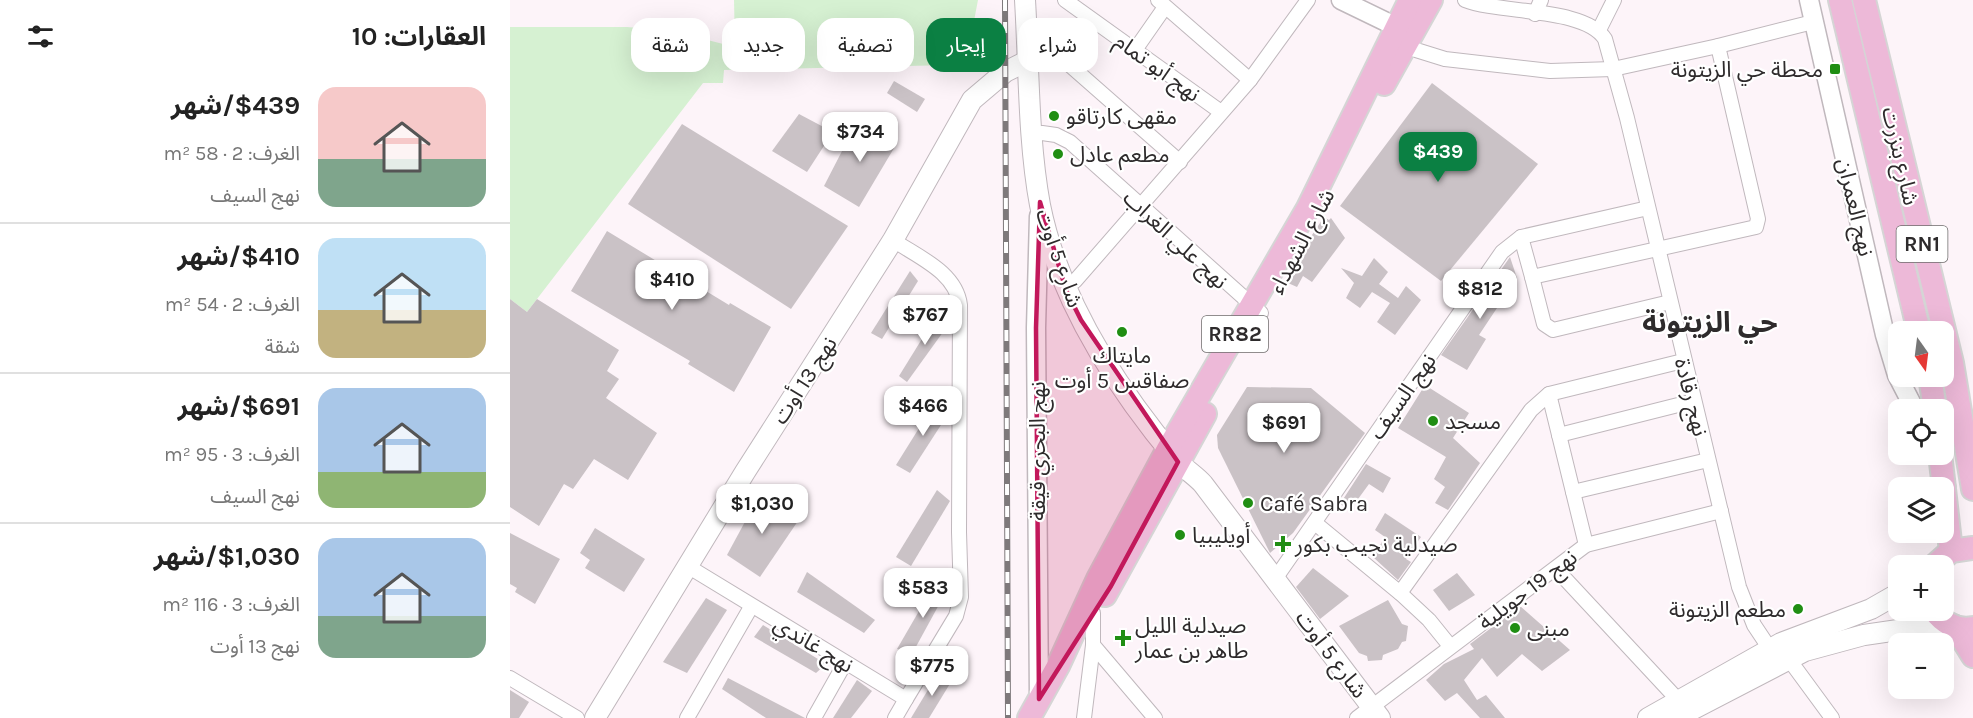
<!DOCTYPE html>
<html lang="ar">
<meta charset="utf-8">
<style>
body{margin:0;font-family:Karla,"Noto Sans Arabic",sans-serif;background:#f2f2f2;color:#222;direction:rtl;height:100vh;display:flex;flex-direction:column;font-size:22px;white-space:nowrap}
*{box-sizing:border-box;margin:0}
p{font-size:20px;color:#767676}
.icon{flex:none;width:33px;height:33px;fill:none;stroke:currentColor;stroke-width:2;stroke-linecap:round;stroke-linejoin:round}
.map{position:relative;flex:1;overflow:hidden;direction:ltr}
.side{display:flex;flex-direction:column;background:#fff;width:510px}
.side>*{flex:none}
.hud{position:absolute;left:18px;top:18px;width:570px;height:54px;direction:rtl;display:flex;gap:12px}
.needle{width:39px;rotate:166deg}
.buttons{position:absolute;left:1378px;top:321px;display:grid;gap:12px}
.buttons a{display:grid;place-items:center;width:66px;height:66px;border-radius:12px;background:#fff;box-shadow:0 6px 24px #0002;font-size:30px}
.price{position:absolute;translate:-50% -51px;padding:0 14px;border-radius:12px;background:#fff;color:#222;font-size:20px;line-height:39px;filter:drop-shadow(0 2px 3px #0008)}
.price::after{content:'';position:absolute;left:50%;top:36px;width:18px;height:14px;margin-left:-9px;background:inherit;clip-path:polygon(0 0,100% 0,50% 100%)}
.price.current{background:#0b8043;color:#fff}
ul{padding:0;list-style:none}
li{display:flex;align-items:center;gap:18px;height:150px;padding:0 24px}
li+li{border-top:2px solid #e0e0e0}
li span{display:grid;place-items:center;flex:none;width:168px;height:120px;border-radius:18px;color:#555}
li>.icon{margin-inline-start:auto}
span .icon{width:72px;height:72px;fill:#fffc;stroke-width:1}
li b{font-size:26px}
h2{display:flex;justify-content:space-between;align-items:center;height:72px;padding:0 24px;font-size:26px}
.chip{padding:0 21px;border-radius:18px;background:#fff;box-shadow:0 6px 24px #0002;font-size:21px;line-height:54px}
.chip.current{background:#0b8043;color:#fff}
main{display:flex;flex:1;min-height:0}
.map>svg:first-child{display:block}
.green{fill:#d6f1d2}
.building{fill:#cac2c6}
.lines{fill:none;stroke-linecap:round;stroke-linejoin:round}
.minor-casing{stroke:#c0b8bd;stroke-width:16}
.tertiary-casing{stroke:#c0b8bd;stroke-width:21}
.secondary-casing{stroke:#c0b8bd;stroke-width:22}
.primary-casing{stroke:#d5d5d5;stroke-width:26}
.minor{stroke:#fff;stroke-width:14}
.tertiary{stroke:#fff;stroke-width:18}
.secondary{stroke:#fff;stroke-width:20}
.primary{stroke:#edb9d8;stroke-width:22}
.rail-casing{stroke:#7e797b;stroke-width:6}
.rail{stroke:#fff;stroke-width:4;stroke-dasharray:11;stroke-linecap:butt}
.marked{fill:#c2185b;fill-opacity:0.2;stroke:#c2185b;stroke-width:4.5;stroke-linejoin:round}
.poi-dot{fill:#208e13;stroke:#fff;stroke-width:2}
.labels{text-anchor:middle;stroke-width:4.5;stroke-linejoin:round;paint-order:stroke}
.shield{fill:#fff;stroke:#6d6b6b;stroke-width:1.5}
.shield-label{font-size:21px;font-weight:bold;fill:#2e2b2c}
.street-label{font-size:22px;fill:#2e2b2c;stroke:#fff}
.poi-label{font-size:22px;fill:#2e2b2c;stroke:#fff;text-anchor:start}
.district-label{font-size:28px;font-weight:bold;fill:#2e2b2c;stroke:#fff}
</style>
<main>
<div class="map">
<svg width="1463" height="718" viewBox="0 0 1463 718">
<rect width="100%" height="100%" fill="#fdf4f9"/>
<!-- green -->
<path class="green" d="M224 0H468L458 52 441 65 214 70 213 83H193L17 312 0 299V27H117L162 31 225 47Z"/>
<!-- building -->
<g class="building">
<path d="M384 81 415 99 407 112 377 93Z"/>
<path d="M922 83 1028 164 931 281 830 206Z"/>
<path d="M289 114 323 132 297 172 262 151Z"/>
<path d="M348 120 387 143 349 207 314 186Z"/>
<path d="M172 124 338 226 281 309 118 204Z"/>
<path d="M814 217 819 220 821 218 835 238 802 282 793 276 787 287 778 283 782 270 796 252 792 250Z"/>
<path d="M97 231 219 305 220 303 261 327 224 392 178 364 180 361 61 291Z"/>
<path d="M1000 257 1007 278 969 335 976 339 957 370 931 355Z"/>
<path d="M864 258 878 272 869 284 888 298 896 286 911 300 885 335 867 322 880 303 862 292 850 308 836 298 844 283 831 268 852 276Z"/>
<path d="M400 271 408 281 372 339 361 333Z"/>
<path d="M0 299 17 312 27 299 109 350 97 371 109 379 96 398 147 433 118 480 84 459 63 489 54 484 29 526 0 507Z"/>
<path d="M428 313 441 321 397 382 389 376Z"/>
<path d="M915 385 959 413 943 438 970 463 938 510 925 503 935 487 924 479 936 457 888 428Z"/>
<path d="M737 387 801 388 855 433 783 533 760 553 708 448 707 435Z"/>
<path d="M426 401 440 411 400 473 386 465Z"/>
<path d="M856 464 881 478 873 493 859 484 840 510 830 504Z"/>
<path d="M427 490 440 501 401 566 386 557Z"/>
<path d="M250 494 290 518 250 577 217 555Z"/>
<path d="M875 513 911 537 896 559 901 562 888 580 863 557 875 537 865 530Z"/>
<path d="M85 528 135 559 114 592 75 568 80 560 70 553Z"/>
<path d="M0 533 50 559 25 604 5 592 7 588 0 584Z"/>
<path d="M803 568 839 596 810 619 786 587Z"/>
<path d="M297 572 365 620 354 633 287 592Z"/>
<path d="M947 573 965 595 939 611 923 590Z"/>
<path d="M427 580 437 590 402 654 387 649Z"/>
<path d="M196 598 217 610 177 673 153 662Z"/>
<path d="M878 600 892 624 898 626 896 641 892 642 888 649 873 655 872 660 858 661 857 656 849 653 829 626Z"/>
<path d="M1010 606 1060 650 1032 671 1012 654 987 677 972 658 954 680 967 700 976 695 995 718H970L947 693 935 701 916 680 934 664 964 649 960 644Z"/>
<path d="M253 625 316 664 306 673 244 637Z"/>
<path d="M430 670 441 682 419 718H401Z"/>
<path d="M218 678 295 718H256L212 689Z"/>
<path d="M347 680 362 691 341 718H323Z"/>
<path d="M0 690 19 702 9 718H0Z"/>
</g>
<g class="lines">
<!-- minor casing -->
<g class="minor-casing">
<g id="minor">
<path d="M555 0 711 112"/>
<path d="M648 0 740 80"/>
<path d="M955 0C990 14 1075 7 1095 39L1117 118 1229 587 1244 625 1260 649"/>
<path d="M1025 14 1031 0"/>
<path d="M1089 30 1104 0"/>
<path d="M890 45 935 59 1040 71 1103 69 1208 46 1303 22"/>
<path d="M625 50 655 7"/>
<path d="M527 57 542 56 554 60 670 162"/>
<path d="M532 133 546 135 560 142 751 313"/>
<path d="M1011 237 1022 277 1246 227 1248 219 1208 46"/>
<path d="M1022 277 1034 324 1043 330 1160 302"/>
<path d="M565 281 740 80 798 0"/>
<path d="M1039 394 1173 361"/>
<path d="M1049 435 1184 401"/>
<path d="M1063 492 1198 460"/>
<path d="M805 523 890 593 1021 410 1039 394 1076 545"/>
<path d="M179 567 396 699 446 616 451 597 449 532 450 305C446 272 408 257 383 240"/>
<path d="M1046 569 1169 701"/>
<path d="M765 579 992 252 1011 237 1138 208"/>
<path d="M890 593 919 620 940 646"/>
<path d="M583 613V645L645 718"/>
<path d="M1278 658 1322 718"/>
<path d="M0 678 67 718"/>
<path d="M177 718 241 607"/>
<path d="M304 718 335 663"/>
<path d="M385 718 396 699"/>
<path d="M574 718 583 645"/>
<path d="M847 718 1076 545 1211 511"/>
</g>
</g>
<!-- tertiary casing -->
<g class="tertiary-casing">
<g id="tertiary">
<path d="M831 0 897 32"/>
<path d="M1299 0 1375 335 1387 375 1405 410"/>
<path d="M529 699 526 328 529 216"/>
</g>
</g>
<!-- secondary casing -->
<g class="secondary-casing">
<g id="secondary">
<path d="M515 0C519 65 518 141 530 205 549 300 605 386 666 459 674 469 685 475 693 484L870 718"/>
<path d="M85 718 235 472 383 240 462 100 495 72 519 60"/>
<path d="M1138 718 1271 643 1361 609 1389 593"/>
<path d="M1166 718 1295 651 1354 635 1436 623"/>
</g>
</g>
<!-- primary casing -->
<g class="primary-casing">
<g id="primary">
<path d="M1330 0 1409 332"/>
<path d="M1354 0 1442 363 1463 489"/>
<path d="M874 84 921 0"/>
<path d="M1420 376 1425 410"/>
<path d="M1430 454 1434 488"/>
<path d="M1434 489 1441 551"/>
<path d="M1424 566 1441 551 1463 548"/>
<path d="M595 595 695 414"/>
<path d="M1424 610C1433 623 1447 631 1463 628"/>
<path d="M1445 627 1463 656"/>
<path d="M519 718 548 666 588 579 658 449 798 208 900 0"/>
</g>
</g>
<!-- minor -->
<use href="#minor" class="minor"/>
<!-- tertiary -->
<use href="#tertiary" class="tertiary"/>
<!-- secondary -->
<use href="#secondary" class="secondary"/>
<!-- primary -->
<use href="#primary" class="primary"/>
<!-- rail casing -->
<g class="rail-casing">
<path id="rail" d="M495 0 498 718"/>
</g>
<!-- rail -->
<use href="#rail" class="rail"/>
</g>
<!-- marked area -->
<path class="marked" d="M530 202 556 290 571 320 668 462 601 586 529 699 526 328Z"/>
<!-- markers -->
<g class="poi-dot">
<rect x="1319" y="63" width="12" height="12" rx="3"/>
<circle cx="544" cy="116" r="6"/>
<circle cx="548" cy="154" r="6"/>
<circle cx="612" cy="332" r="6"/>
<circle cx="923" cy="421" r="6"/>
<circle cx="738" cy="503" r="6"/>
<circle cx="670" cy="535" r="6"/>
<path d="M770 535h6v6h6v6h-6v6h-6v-6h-6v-6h6z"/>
<circle cx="1288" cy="609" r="6"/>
<circle cx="1005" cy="628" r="6"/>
<path d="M610 629h6v6h6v6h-6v6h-6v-6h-6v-6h6z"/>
</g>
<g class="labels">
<!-- shield labels -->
<g class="shield">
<rect x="1386.5" y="226" width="51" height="36" rx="4.5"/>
<rect x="692" y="316" width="66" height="36" rx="4.5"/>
</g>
<g class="shield-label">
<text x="1412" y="251">RN1</text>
<text x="725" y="341">RR82</text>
</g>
<!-- street labels -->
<g class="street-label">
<text transform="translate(648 67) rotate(36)" y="8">نهج أبو تمام</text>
<text transform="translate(1391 156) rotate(77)" y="8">شارع بنزرت</text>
<text transform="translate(1346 207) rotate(77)" y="8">نهج العمران</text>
<text transform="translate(666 239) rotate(43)" y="8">نهج علي الغراب</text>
<text transform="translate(791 241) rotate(-62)" y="8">شارع الشهداء</text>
<text transform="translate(550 258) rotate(71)" y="8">شارع 5 أوت</text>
<text transform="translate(294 380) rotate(-57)" y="8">نهج 13 أوت</text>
<text transform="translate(892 396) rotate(-55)" y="8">نهج السيف</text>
<text transform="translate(1182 397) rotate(76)" y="8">نهج رقادة</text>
<text transform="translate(527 451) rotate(-90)" y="8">نهج البحري قيقة</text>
<text transform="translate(1017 589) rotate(-37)" y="8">نهج 19 جويلية</text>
<text transform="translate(304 644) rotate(31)" y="8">نهج غاندي</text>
<text transform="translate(822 654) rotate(53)" y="8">شارع 5 أوت</text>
</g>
<!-- poi labels -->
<g class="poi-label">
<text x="1313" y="77" text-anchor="end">محطة حي الزيتونة</text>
<text x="556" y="124">مقهى كارتاقو</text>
<text x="560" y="162">مطعم عادل</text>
<text x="612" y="363" text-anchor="middle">مايتاك<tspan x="612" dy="25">صفاقس 5 أوت</tspan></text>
<text x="935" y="429">مسجد</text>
<text x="750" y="511">Café Sabra</text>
<text x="682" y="543">أويليبيا</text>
<text x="785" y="552">صيدلية نجيب بكور</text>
<text x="1276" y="617" text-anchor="end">مطعم الزيتونة</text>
<text x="625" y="633">صيدلية الليل<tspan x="625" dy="25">طاهر بن عمار</tspan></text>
<text x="1017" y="636">مبنى</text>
</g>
<!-- district labels -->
<g class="district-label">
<text x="1200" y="332">حي الزيتونة</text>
</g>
</g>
</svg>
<div class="buttons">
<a><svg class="needle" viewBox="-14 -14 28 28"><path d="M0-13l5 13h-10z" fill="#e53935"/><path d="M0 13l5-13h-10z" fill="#767676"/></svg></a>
<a><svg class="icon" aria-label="locate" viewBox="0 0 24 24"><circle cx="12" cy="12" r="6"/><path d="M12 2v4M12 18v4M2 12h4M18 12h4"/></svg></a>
<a><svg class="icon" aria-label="layers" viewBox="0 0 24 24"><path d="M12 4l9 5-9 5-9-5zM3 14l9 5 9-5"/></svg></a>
<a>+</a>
<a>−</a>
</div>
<b class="price" style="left:350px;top:163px">$734</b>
<b class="price current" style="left:928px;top:183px">$439</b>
<b class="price" style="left:162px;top:311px">$410</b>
<b class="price" style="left:970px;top:320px">$812</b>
<b class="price" style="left:415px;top:346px">$767</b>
<b class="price" style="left:413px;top:437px">$466</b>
<b class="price" style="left:774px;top:454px">$691</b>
<b class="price" style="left:252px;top:535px">$1,030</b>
<b class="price" style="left:413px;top:619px">$583</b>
<b class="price" style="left:422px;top:697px">$775</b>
<div class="hud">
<a class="chip">شراء</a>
<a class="chip current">إيجار</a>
<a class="chip">تصفية</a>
<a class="chip">جديد</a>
<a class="chip">شقة</a>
</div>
</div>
<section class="side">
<h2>العقارات: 10<svg class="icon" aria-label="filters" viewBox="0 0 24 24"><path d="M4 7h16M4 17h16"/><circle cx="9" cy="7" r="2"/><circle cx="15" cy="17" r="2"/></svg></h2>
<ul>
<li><span style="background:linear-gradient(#f6c9c9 60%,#7fa58c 0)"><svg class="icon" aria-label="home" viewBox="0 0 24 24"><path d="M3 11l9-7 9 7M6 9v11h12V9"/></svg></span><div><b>$439/شهر</b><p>الغرف: 2 · 58 m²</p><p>نهج السيف</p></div></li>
<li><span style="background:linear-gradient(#bfe0f5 60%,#c2b280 0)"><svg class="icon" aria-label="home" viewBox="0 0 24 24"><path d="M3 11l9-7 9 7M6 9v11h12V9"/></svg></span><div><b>$410/شهر</b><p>الغرف: 2 · 54 m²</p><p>شقة</p></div></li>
<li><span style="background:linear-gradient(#a9c7e8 70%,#8fb573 0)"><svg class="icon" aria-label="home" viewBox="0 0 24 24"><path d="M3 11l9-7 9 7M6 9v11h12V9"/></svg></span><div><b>$691/شهر</b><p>الغرف: 3 · 95 m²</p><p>نهج السيف</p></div></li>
<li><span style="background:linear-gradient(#a9c7e8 65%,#7fa58c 0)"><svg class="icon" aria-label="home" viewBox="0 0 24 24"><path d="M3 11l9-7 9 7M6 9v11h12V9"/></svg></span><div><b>$1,030/شهر</b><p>الغرف: 3 · 116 m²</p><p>نهج 13 أوت</p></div></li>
</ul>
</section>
</main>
